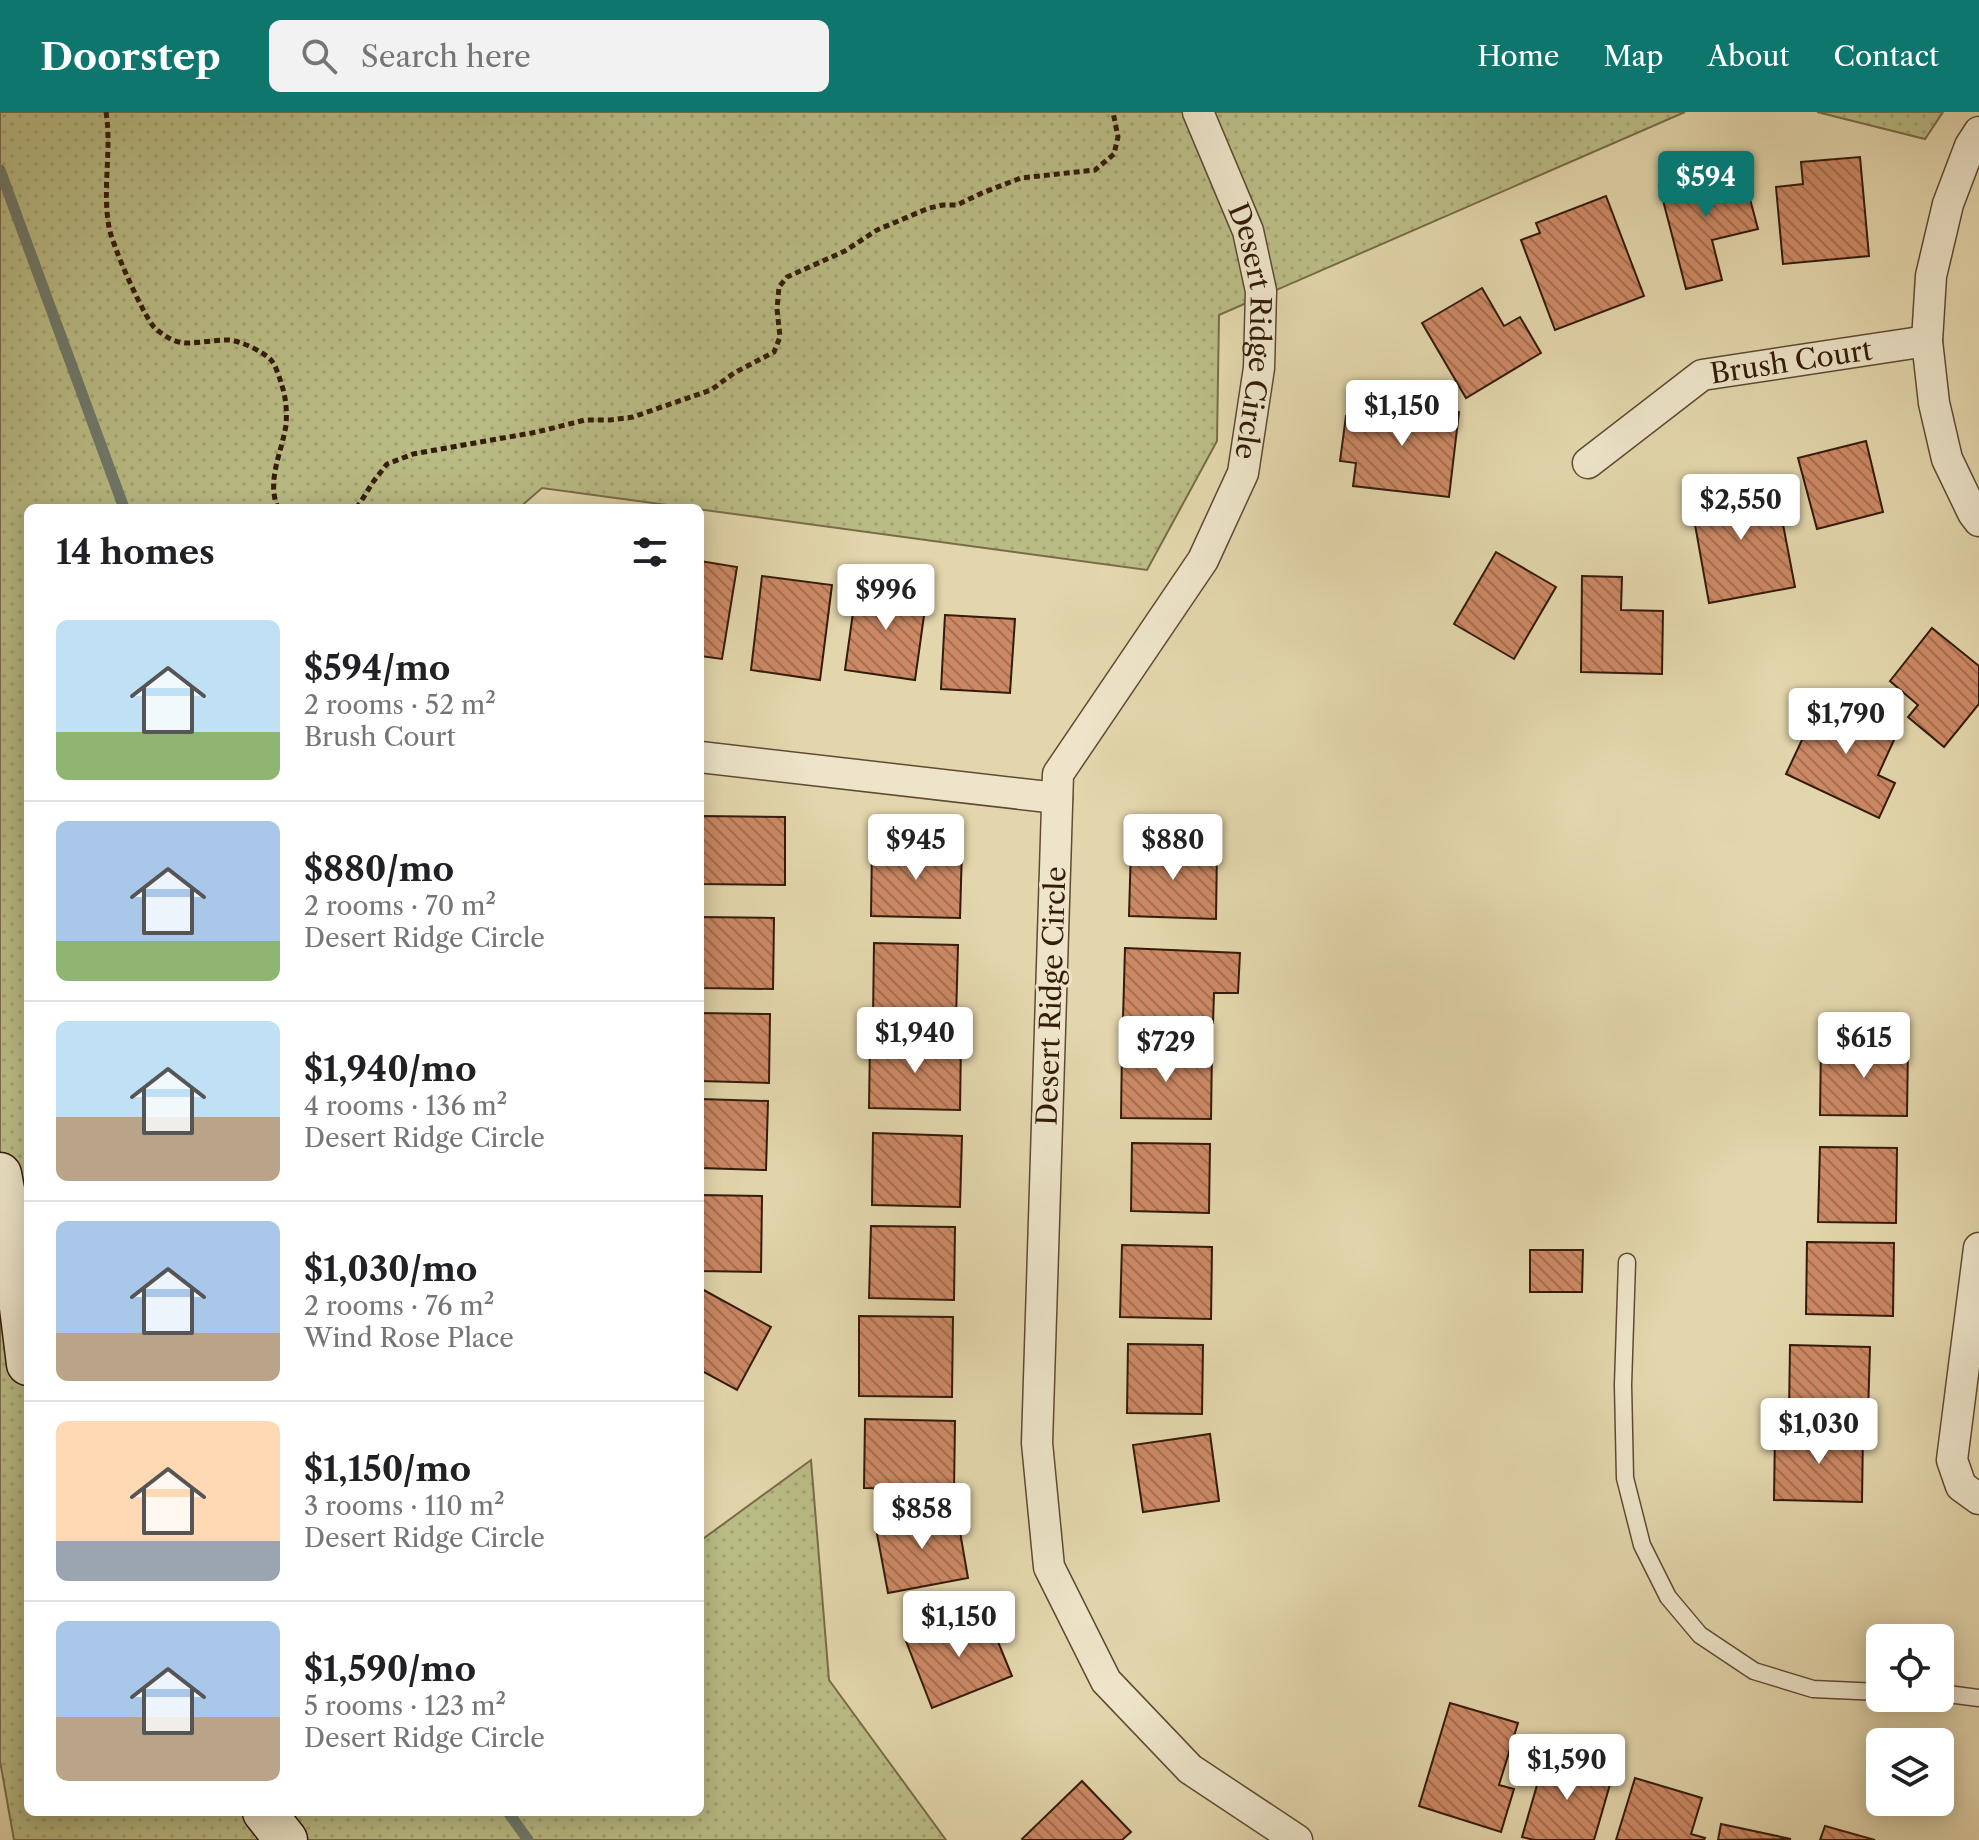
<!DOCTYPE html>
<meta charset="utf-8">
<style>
body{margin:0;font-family:"Libre Caslon Text",serif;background:#f2f2f2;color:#202124;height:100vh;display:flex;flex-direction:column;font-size:30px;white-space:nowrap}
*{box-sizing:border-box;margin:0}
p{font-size:26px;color:#757577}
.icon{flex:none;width:44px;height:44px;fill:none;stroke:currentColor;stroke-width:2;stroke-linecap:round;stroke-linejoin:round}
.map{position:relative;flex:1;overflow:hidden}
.sheet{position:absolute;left:24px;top:392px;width:680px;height:1312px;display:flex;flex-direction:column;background:#fff;border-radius:12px;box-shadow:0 4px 20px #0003}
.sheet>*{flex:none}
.tools{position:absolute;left:1866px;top:1512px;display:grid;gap:16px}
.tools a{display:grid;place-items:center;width:88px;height:88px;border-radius:12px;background:#fff;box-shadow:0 4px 20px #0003;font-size:40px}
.price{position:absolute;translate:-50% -68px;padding:0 18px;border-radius:8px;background:#fff;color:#222;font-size:26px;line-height:52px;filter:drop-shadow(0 2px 4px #0008)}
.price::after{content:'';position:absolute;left:50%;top:48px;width:24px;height:18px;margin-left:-12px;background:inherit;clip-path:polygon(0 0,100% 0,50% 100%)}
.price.on{background:#0f766e;color:#fff}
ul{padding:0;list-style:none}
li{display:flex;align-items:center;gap:24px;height:200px;padding:0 32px}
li+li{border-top:2px solid #e0e0e0}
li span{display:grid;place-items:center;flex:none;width:224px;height:160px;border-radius:12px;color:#555}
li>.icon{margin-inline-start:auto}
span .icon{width:96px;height:96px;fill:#fffc;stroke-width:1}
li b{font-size:34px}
h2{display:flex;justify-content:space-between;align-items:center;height:96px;padding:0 32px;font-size:34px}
header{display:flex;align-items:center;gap:48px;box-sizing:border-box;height:112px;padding:0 40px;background:#0f766e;color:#fff}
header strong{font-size:38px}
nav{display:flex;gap:44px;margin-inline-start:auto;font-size:28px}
.search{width:560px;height:72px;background:#f2f2f2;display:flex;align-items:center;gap:20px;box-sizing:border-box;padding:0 28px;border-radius:12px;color:#757577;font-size:30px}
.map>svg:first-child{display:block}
.grass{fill:url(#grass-dots);stroke:#786c48;stroke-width:2}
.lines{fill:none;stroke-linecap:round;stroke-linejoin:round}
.stream{stroke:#6f7a6c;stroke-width:11}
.building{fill:url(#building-back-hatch);stroke:#351b0a;stroke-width:2}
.lane-casing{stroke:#604a32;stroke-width:19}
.street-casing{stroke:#604a32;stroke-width:33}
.secondary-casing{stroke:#351b0a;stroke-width:45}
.path{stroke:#351b0a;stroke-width:5;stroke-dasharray:6 4;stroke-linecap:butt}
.lane{stroke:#ede4c9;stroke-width:16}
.street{stroke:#ede4c9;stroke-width:30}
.secondary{stroke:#ede4c9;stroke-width:42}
.labels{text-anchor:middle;stroke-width:6;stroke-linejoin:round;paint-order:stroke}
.street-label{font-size:28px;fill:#351b0a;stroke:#ede4c9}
</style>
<header>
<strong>Doorstep</strong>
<div class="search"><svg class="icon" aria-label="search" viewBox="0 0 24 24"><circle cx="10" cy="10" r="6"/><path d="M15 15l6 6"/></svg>Search here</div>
<nav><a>Home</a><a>Map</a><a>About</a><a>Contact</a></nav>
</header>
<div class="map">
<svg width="1979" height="1728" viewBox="0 0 1979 1728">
<defs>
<pattern id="grass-dots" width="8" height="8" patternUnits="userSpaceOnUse" patternTransform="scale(2)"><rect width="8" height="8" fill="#babc85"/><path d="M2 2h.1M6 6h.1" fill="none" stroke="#a0a172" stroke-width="1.8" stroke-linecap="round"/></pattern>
<pattern id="building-back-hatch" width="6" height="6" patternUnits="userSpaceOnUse" patternTransform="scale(2)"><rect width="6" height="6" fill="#cc8965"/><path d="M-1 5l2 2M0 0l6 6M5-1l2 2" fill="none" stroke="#a66f51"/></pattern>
</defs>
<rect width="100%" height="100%" fill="#e3d6ac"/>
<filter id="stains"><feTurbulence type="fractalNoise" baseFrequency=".0025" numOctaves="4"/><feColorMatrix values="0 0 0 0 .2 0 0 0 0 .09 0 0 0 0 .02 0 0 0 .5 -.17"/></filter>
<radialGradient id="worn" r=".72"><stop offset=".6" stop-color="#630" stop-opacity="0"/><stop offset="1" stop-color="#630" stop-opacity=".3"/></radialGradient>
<!-- grass -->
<g class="grass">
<path d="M0 0H1685L1219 203 1217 329 1147 458 542 376 519 396H28V1700H700V1429L811 1348 829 1568 946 1728H14L0 1649Z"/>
<path d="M1817 0H1943L1925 27Z"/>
</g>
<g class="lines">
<!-- stream -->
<g class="stream">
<path d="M0 58 124 396"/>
<path d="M508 1700 528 1728"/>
</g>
</g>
<!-- building -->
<g class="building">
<path d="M1860 45 1869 144 1783 152 1776 75 1803 72 1801 50Z"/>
<path d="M1741 53 1758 117 1712 128 1722 168 1686 177 1659 73Z"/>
<path d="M1606 84 1644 184 1555 218 1521 128 1540 121 1536 111Z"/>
<path d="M1482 176 1504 214 1520 205 1541 241 1466 286 1422 211Z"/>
<path d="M1364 288 1459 300 1449 385 1353 374 1356 351 1340 349 1346 304 1362 306Z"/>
<path d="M1866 329 1883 400 1817 417 1798 346Z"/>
<path d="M1731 371 1733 384 1776 376 1795 475 1709 491 1689 379Z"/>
<path d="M1496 440 1556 475 1514 547 1454 512Z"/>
<path d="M700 449 737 455 722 547 700 544Z"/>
<path d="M762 464 832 473 820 568 751 558Z"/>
<path d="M1582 464 1622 465 1621 498 1663 499 1662 562 1581 560Z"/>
<path d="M857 472 927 482 915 568 845 558Z"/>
<path d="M945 503 1015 507 1010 581 941 577Z"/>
<path d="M1932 516 1979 554V592L1944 635 1908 605 1918 593 1890 569Z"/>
<path d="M1824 581 1899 617 1878 663 1895 671 1879 706 1786 662Z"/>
<path d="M702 704 785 705V773L702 772Z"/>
<path d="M872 734 962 736 960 806 871 804Z"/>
<path d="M1131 734 1217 736 1216 807 1129 804Z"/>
<path d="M700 805 774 806 773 877 700 876Z"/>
<path d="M874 831 958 833 956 908 873 906Z"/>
<path d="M1125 836 1240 841 1238 881H1214L1213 911 1123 907Z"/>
<path d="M700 901 770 902 769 971 700 969Z"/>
<path d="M870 928 961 929 960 998 869 996Z"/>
<path d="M1821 932 1908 933 1907 1004 1820 1003Z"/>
<path d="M1122 936 1212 937 1211 1007 1121 1006Z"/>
<path d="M700 987 768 989 766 1058 700 1056Z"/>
<path d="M873 1021 962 1024 960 1095 872 1093Z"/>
<path d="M1132 1031 1210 1032 1209 1101 1131 1099Z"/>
<path d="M1820 1035 1897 1036 1896 1111 1818 1110Z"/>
<path d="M700 1083 762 1084 761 1160 700 1159Z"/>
<path d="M871 1114 955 1115 954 1188 869 1186Z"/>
<path d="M1807 1130 1894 1131 1893 1204 1806 1202Z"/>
<path d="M1122 1133 1212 1135 1211 1207 1120 1205Z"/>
<path d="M1530 1138H1583L1582 1180H1530Z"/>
<path d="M700 1176 771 1215 737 1278 700 1258Z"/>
<path d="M859 1204 953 1205 952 1285 859 1284Z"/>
<path d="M1128 1232 1203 1233 1202 1302 1127 1301Z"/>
<path d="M1790 1233 1870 1235 1868 1302 1789 1301Z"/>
<path d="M865 1307 955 1309 954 1378 864 1376Z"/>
<path d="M1775 1318 1863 1319 1862 1390 1774 1388Z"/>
<path d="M1210 1322 1219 1389 1143 1400 1133 1333Z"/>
<path d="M956 1397 968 1466 888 1481 875 1411Z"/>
<path d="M985 1498 1012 1564 932 1596 906 1529Z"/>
<path d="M1450 1591 1518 1611 1499 1673 1514 1677 1501 1720 1419 1694Z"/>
<path d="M1546 1642 1613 1662 1594 1728H1534L1522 1725Z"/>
<path d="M1635 1666 1702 1686 1691 1722 1705 1726 1704 1728H1616Z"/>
<path d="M1082 1669 1131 1720 1122 1728H1023L1022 1727Z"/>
<path d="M1721 1712 1791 1727 1718 1728Z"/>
<path d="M1825 1714 1875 1728H1820Z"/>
</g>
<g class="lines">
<!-- lane casing -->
<g class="lane-casing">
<g id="lane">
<path d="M1627 1150 1623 1273 1625 1366 1642 1433 1668 1485 1700 1523 1754 1559 1813 1577 1880 1580"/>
<path d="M1940 1581 1979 1586"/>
</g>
</g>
<!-- street casing -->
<g class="street-casing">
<g id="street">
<path id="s1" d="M1198 0 1248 119 1261 179 1259 256 1243 361 1203 448 1058 662 1037 1331 1049 1455 1106 1569 1190 1657 1297 1728"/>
<path d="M1979 20 1970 34 1948 92 1931 164 1927 229 1934 291 1947 347 1973 401 1979 409"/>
<path id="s2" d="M1588 351 1702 263 1927 229"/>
<path d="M700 645 1057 686"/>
<path d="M1979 1136 1952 1348 1961 1374 1979 1387"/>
</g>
</g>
<!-- secondary casing -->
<g class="secondary-casing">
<g id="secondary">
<path d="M0 1062 13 1131 28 1252"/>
<path d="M264 1700 286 1728"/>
</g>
</g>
<!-- path -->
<g class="path">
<path d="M106 0C112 38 102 77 109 115 112 133 142 201 154 215 162 223 175 231 186 231 200 231 214 228 228 228 239 228 264 240 271 248 276 254 279 264 281 271 286 284 287 299 286 313 282 340 266 369 278 396"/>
<path d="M356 396 360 391 373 370 387 352 413 342 537 320 585 308H610L633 305 711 278 734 261 774 240 780 225 777 197 779 175 787 165 845 139 877 118 929 96 943 93H957L982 81 1021 66 1095 58 1114 42 1118 25 1113 0"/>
</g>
<!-- lane -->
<use href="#lane" class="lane"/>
<!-- street -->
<use href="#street" class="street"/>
<!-- secondary -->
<use href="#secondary" class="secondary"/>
</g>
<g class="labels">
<!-- street labels -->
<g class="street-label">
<text dy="10" stroke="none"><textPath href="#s1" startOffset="230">Desert Ridge Circle</textPath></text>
<text dy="10" stroke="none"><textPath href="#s2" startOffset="234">Brush Court</textPath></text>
<text transform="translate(1051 884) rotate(-88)" y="10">Desert Ridge Circle</text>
</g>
</g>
<rect width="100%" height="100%" filter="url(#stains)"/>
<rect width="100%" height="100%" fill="url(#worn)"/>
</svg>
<div class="tools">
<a><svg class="icon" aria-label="locate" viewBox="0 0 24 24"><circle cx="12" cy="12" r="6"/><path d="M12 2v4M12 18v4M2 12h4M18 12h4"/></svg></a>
<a><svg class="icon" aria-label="layers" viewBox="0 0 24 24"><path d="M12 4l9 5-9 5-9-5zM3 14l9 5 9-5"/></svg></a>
</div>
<b class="price on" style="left:1706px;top:107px">$594</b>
<b class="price" style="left:1402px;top:336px">$1,150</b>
<b class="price" style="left:1741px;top:430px">$2,550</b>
<b class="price" style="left:886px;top:520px">$996</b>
<b class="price" style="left:1846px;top:644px">$1,790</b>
<b class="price" style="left:916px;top:770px">$945</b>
<b class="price" style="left:1173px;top:770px">$880</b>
<b class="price" style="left:915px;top:963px">$1,940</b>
<b class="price" style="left:1864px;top:968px">$615</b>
<b class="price" style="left:1166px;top:972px">$729</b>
<b class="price" style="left:1819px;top:1354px">$1,030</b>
<b class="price" style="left:922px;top:1439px">$858</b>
<b class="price" style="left:959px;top:1547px">$1,150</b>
<b class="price" style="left:1567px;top:1690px">$1,590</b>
<section class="sheet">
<h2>14 homes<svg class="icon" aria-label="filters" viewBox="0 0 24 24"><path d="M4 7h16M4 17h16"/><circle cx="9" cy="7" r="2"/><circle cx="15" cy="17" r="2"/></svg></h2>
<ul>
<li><span style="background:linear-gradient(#bfe0f5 70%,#8fb573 0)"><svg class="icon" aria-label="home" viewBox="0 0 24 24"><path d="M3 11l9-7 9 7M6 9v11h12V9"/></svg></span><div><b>$594/mo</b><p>2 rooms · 52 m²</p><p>Brush Court</p></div></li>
<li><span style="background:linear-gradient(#a9c7e8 75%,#8fb573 0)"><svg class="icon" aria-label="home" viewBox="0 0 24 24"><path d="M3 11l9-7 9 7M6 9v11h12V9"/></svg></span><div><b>$880/mo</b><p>2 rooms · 70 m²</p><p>Desert Ridge Circle</p></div></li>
<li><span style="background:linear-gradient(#bfe0f5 60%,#b9a48a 0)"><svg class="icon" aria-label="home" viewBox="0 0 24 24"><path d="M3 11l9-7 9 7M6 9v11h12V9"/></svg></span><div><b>$1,940/mo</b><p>4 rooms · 136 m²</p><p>Desert Ridge Circle</p></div></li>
<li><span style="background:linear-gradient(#a9c7e8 70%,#b9a48a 0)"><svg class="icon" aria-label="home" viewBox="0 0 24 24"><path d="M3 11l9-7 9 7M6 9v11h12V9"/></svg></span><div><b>$1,030/mo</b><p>2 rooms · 76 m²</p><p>Wind Rose Place</p></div></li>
<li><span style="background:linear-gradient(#ffd9b3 75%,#9aa5b1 0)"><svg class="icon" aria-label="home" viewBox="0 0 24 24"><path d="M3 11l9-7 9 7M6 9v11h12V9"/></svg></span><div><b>$1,150/mo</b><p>3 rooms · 110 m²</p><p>Desert Ridge Circle</p></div></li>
<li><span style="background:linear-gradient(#a9c7e8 60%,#b9a48a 0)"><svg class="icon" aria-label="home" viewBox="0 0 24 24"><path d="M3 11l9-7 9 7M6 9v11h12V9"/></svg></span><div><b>$1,590/mo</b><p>5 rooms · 123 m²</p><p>Desert Ridge Circle</p></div></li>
</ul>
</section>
</div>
